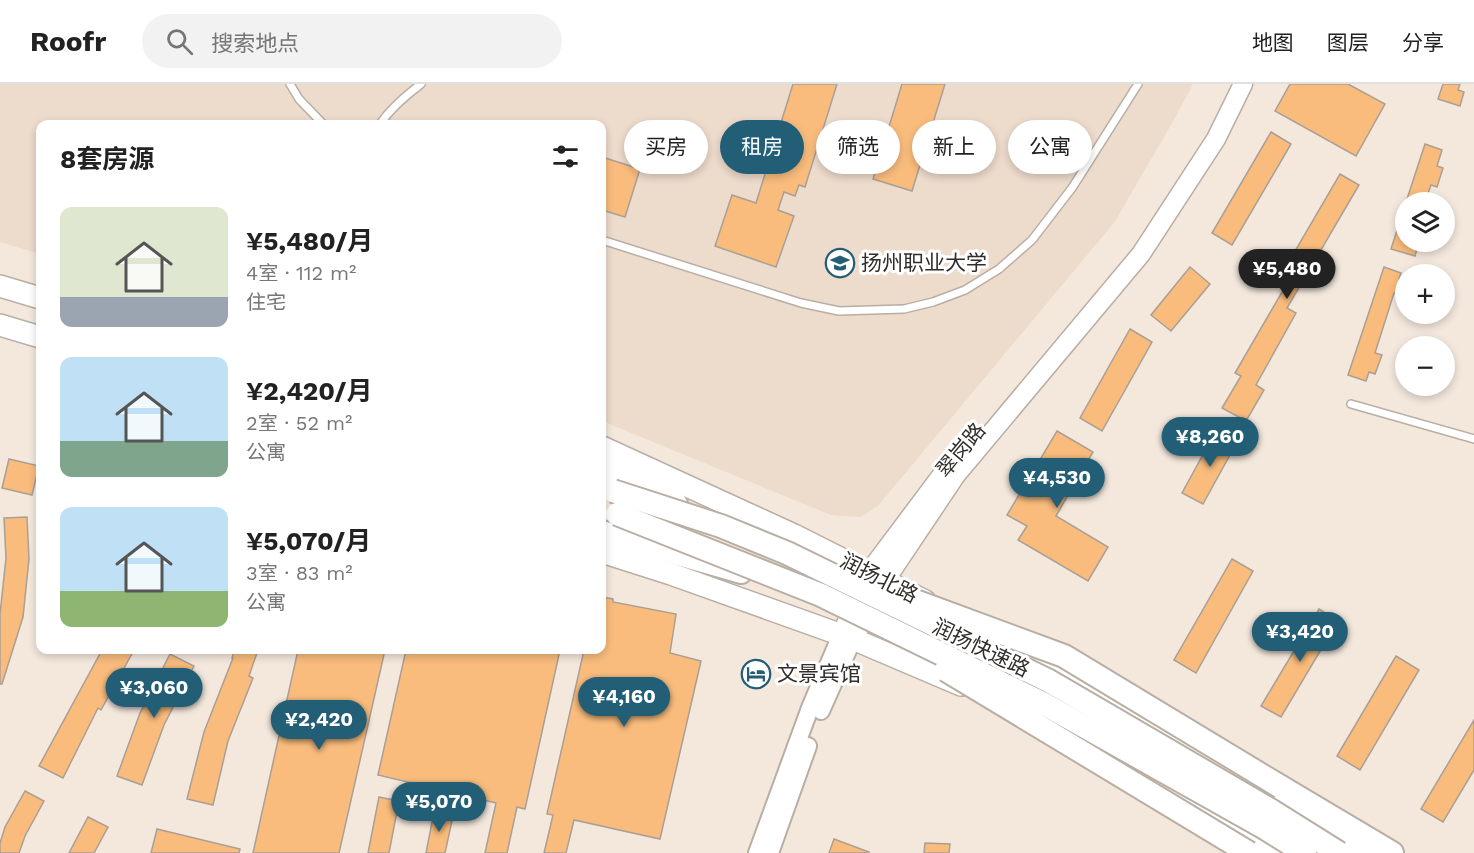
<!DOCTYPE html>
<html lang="zh">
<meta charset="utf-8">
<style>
body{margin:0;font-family:"Work Sans","Noto Sans SC",sans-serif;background:#f2f2f2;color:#222;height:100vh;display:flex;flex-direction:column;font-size:22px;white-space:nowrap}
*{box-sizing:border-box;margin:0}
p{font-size:20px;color:#767676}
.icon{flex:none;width:33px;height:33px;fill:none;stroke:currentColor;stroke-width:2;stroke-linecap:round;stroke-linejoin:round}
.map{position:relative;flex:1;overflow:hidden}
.sheet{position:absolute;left:36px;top:36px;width:570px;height:534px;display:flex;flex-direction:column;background:#fff;border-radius:12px;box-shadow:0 3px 9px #0003}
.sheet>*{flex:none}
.banner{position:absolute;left:624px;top:36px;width:570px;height:54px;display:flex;gap:12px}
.controls{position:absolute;left:1395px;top:108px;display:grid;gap:12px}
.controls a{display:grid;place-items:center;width:60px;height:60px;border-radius:50%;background:#fff;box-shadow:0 3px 9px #0003;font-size:30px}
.price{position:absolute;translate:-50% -51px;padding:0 14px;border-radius:21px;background:#225e76;color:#fff;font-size:20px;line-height:39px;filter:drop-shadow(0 2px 3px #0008)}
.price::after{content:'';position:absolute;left:50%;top:36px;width:18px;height:14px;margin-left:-9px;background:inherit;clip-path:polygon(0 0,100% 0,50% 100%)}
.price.on{background:#222;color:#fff}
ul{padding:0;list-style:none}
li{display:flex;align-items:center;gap:18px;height:150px;padding:0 24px}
li span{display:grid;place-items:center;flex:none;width:168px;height:120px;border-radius:12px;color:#555}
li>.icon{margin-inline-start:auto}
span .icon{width:72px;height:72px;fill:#fffc;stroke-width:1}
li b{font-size:26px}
h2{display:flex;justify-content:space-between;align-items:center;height:72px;padding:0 24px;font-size:26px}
.tag{padding:0 21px;border-radius:27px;background:#fff;box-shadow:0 3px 9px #0003;font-size:21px;line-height:54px}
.tag.on{background:#225e76;color:#fff}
header{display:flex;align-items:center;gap:36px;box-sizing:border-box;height:84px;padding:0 30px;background:#fff;border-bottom:2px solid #e0e0e0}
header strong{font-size:28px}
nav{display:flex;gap:33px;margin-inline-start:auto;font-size:21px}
.search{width:420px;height:54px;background:#f2f2f2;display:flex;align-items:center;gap:15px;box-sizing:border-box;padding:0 21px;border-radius:33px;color:#767676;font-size:22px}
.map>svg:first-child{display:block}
.built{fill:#eddbcb}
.building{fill:#f9bc7d;stroke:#aa9f95;stroke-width:1.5}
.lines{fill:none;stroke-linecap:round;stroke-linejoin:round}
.service-casing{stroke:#b9aea4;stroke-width:10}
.tertiary-casing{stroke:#b9aea4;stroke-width:20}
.secondary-casing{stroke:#b9aea4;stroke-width:21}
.primary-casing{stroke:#b9aea4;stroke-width:24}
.trunk-casing{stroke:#b9aea4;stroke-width:26}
.service{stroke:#fff;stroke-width:7}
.tertiary{stroke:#fff;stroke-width:16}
.secondary{stroke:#fff;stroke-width:18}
.primary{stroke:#fff;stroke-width:21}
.trunk{stroke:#fff;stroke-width:22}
.trunk-bridge-casing{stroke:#b9aea4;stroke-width:26;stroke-linecap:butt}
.trunk-bridge{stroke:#fff;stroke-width:22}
.labels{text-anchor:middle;stroke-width:6;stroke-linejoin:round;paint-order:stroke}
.poi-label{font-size:21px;fill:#312d28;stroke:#fff;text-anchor:start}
.street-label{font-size:21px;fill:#312d28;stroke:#fff}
</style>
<header>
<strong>Roofr</strong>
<div class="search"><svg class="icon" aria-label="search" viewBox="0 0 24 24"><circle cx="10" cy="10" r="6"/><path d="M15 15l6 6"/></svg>搜索地点</div>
<nav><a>地图</a><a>图层</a><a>分享</a></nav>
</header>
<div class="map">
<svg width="1474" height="769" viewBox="0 0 1474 769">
<rect width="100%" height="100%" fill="#f4e8dd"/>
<!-- built -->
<path class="built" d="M0 0H1193L1175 34 1114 139 878 422 861 433 831 431 602 337V40H40V170L0 158Z"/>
<!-- building -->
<g class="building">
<path d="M793 0H837L805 103 799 101 795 112 784 108 778 126 794 132 776 183 715 162 732 111 756 119Z"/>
<path d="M902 0H945L912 107 873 95Z"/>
<path d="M1290 0H1348L1385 20 1356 72 1275 27Z"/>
<path d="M1443 0H1460L1458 6 1464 8 1460 22 1438 15Z"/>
<path d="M1271 48 1291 60 1232 161 1212 149Z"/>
<path d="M1425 60 1442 66 1437 82 1443 84 1437 103 1431 101 1425 118H1406Z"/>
<path d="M602 73 640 85 625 133 602 126Z"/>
<path d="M1340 90 1359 101 1287 224 1296 229 1256 301 1264 306 1246 337 1222 324 1241 292 1235 289 1285 203 1277 198Z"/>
<path d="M1403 128H1406V158H1419L1415 172 1391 165Z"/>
<path d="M1190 183 1210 200 1171 247 1151 231Z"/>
<path d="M1384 183 1401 189 1399 195 1406 199 1401 212 1394 209 1375 269 1382 271 1375 290 1369 288 1366 297 1348 291Z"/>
<path d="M1130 245 1152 258 1102 347 1080 334Z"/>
<path d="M1057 347 1093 368 1056 432 1108 463 1088 497 1018 456 1027 442 1007 431Z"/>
<path d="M1216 347 1237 358 1203 420 1182 409Z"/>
<path d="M9 375 39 382 32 411 2 404Z"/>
<path d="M27 433 29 475 23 533 2 600H0V530L6 474 4 434Z"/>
<path d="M1232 475 1253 487 1196 589 1174 576Z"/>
<path d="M602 513 613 515V518L676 530 670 569 701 577 660 755 574 736 566 769H544L553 731 547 730 584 566H602Z"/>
<path d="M1319 525 1338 537 1281 633 1261 622Z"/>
<path d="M102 566H134L101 626 98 624 63 694 39 682Z"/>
<path d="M234 566H258L249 592 253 594 228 657 213 721 187 715 204 648 233 574H232Z"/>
<path d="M298 566H385L339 769H253Z"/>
<path d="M406 566H560L525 725 517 723 507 769H485L496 719 378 691Z"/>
<path d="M170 570 194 582 164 641 142 701 117 692 140 629Z"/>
<path d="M1396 572 1419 586 1360 686 1337 672Z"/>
<path d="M1474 636V686L1443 738 1421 725Z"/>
<path d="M25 707 44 717 25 752 19 769H0V759L5 743Z"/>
<path d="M379 713 399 717 389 769H368Z"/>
<path d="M434 728 453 732 445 769H426Z"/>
<path d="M88 733 108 743 94 769H69Z"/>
<path d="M157 745 240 765 239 769H151Z"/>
<path d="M834 755 869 768V769H829Z"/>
<path d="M925 759 950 760 949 769H924Z"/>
</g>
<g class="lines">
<!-- service casing -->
<g class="service-casing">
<g id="service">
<path d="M290 0 299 15 323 40"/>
<path d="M380 40C391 24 405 12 421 0"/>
<path d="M602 156 801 219 839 227 904 225 933 218 965 206 999 185 1032 156 1072 104 1138 0"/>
<path d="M1351 320 1474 355"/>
</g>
</g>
<!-- tertiary casing -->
<g class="tertiary-casing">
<g id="tertiary">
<path d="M821 627 853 555"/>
<path d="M757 769 810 624 841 551"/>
<path d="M770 769 808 662"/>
</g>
</g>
<!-- secondary casing -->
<g class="secondary-casing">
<g id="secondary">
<path d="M841 551 869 488 959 368"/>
<path d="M853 555 885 497 956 391 1141 170 1216 55 1243 0"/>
</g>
</g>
<!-- primary casing -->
<g class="primary-casing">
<g id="primary">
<path d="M0 202 40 214"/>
<path d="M0 241 40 253"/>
<path d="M602 363 794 451 925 517"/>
<path d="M602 468 671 490 853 555 961 601"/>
<path d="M1009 560 1060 586 1366 769"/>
<path d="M1121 680 1250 751 1279 769"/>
</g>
</g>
<!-- trunk casing -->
<g class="trunk-casing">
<g id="trunk">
<path d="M602 385 676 420"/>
<path d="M602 448 741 488"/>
<path d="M1281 703 1392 769"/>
</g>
</g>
<!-- service -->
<use href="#service" class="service"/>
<!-- tertiary -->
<use href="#tertiary" class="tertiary"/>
<!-- secondary -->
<use href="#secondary" class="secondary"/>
<!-- primary -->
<use href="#primary" class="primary"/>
<!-- trunk -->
<use href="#trunk" class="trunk"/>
<!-- trunk-bridge casing -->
<g class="trunk-bridge-casing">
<g id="trunk-bridge">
<path d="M613 407 721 442 787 469 1049 597 1272 727 1339 769"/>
<path d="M617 430 821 511 1046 621 1263 743 1305 769"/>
<path d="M907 514 1064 572 1281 703"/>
<path d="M946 586 1249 769"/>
</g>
</g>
<!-- trunk-bridge -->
<use href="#trunk-bridge" class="trunk-bridge"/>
</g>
<!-- icons -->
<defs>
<g id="university-ring" transform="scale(1.5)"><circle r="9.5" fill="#fff" stroke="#225e76" stroke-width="1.5"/><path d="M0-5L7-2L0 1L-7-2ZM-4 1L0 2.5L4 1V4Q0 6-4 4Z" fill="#225e76"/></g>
<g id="hotel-ring" transform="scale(1.5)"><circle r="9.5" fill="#fff" stroke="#225e76" stroke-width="1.5"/><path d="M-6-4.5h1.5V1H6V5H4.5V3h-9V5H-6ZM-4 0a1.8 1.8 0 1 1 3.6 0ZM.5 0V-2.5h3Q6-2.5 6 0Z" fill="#225e76"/></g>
</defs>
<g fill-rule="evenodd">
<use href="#university-ring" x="840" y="179"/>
<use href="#hotel-ring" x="756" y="590"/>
</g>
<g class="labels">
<!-- poi labels -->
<g class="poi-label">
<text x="861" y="186">扬州职业大学</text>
<text x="777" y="597">文景宾馆</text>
</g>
<!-- street labels -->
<g class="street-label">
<text transform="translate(961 366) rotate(-50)" y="7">翠岗路</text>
<text transform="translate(879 494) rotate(27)" y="7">润扬北路</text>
<text transform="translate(981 564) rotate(26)" y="7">润扬快速路</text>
</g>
</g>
</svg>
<div class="controls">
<a><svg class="icon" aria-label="layers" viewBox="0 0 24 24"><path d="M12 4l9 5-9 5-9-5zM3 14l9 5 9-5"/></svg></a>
<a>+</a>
<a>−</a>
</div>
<b class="price on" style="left:1287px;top:216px">¥5,480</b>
<b class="price" style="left:1210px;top:384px">¥8,260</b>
<b class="price" style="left:1057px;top:425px">¥4,530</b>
<b class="price" style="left:1300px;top:579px">¥3,420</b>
<b class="price" style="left:154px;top:635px">¥3,060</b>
<b class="price" style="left:624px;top:644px">¥4,160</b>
<b class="price" style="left:319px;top:667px">¥2,420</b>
<b class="price" style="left:439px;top:749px">¥5,070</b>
<div class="banner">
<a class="tag">买房</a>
<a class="tag on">租房</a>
<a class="tag">筛选</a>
<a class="tag">新上</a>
<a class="tag">公寓</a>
</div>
<section class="sheet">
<h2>8套房源<svg class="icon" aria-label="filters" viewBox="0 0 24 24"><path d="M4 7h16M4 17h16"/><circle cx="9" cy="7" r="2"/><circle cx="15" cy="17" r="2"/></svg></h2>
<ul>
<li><span style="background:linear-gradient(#dfe7d0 75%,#9aa5b1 0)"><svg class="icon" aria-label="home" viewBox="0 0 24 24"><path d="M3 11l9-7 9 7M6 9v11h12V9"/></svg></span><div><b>¥5,480/月</b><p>4室 · 112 m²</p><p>住宅</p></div></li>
<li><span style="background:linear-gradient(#bfe0f5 70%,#7fa58c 0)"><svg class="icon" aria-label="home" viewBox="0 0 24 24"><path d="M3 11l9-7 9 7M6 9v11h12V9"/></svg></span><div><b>¥2,420/月</b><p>2室 · 52 m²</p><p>公寓</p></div></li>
<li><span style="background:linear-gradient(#bfe0f5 70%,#8fb573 0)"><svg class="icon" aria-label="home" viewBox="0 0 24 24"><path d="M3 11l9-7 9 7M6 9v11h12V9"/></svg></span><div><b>¥5,070/月</b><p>3室 · 83 m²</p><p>公寓</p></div></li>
</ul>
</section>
</div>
